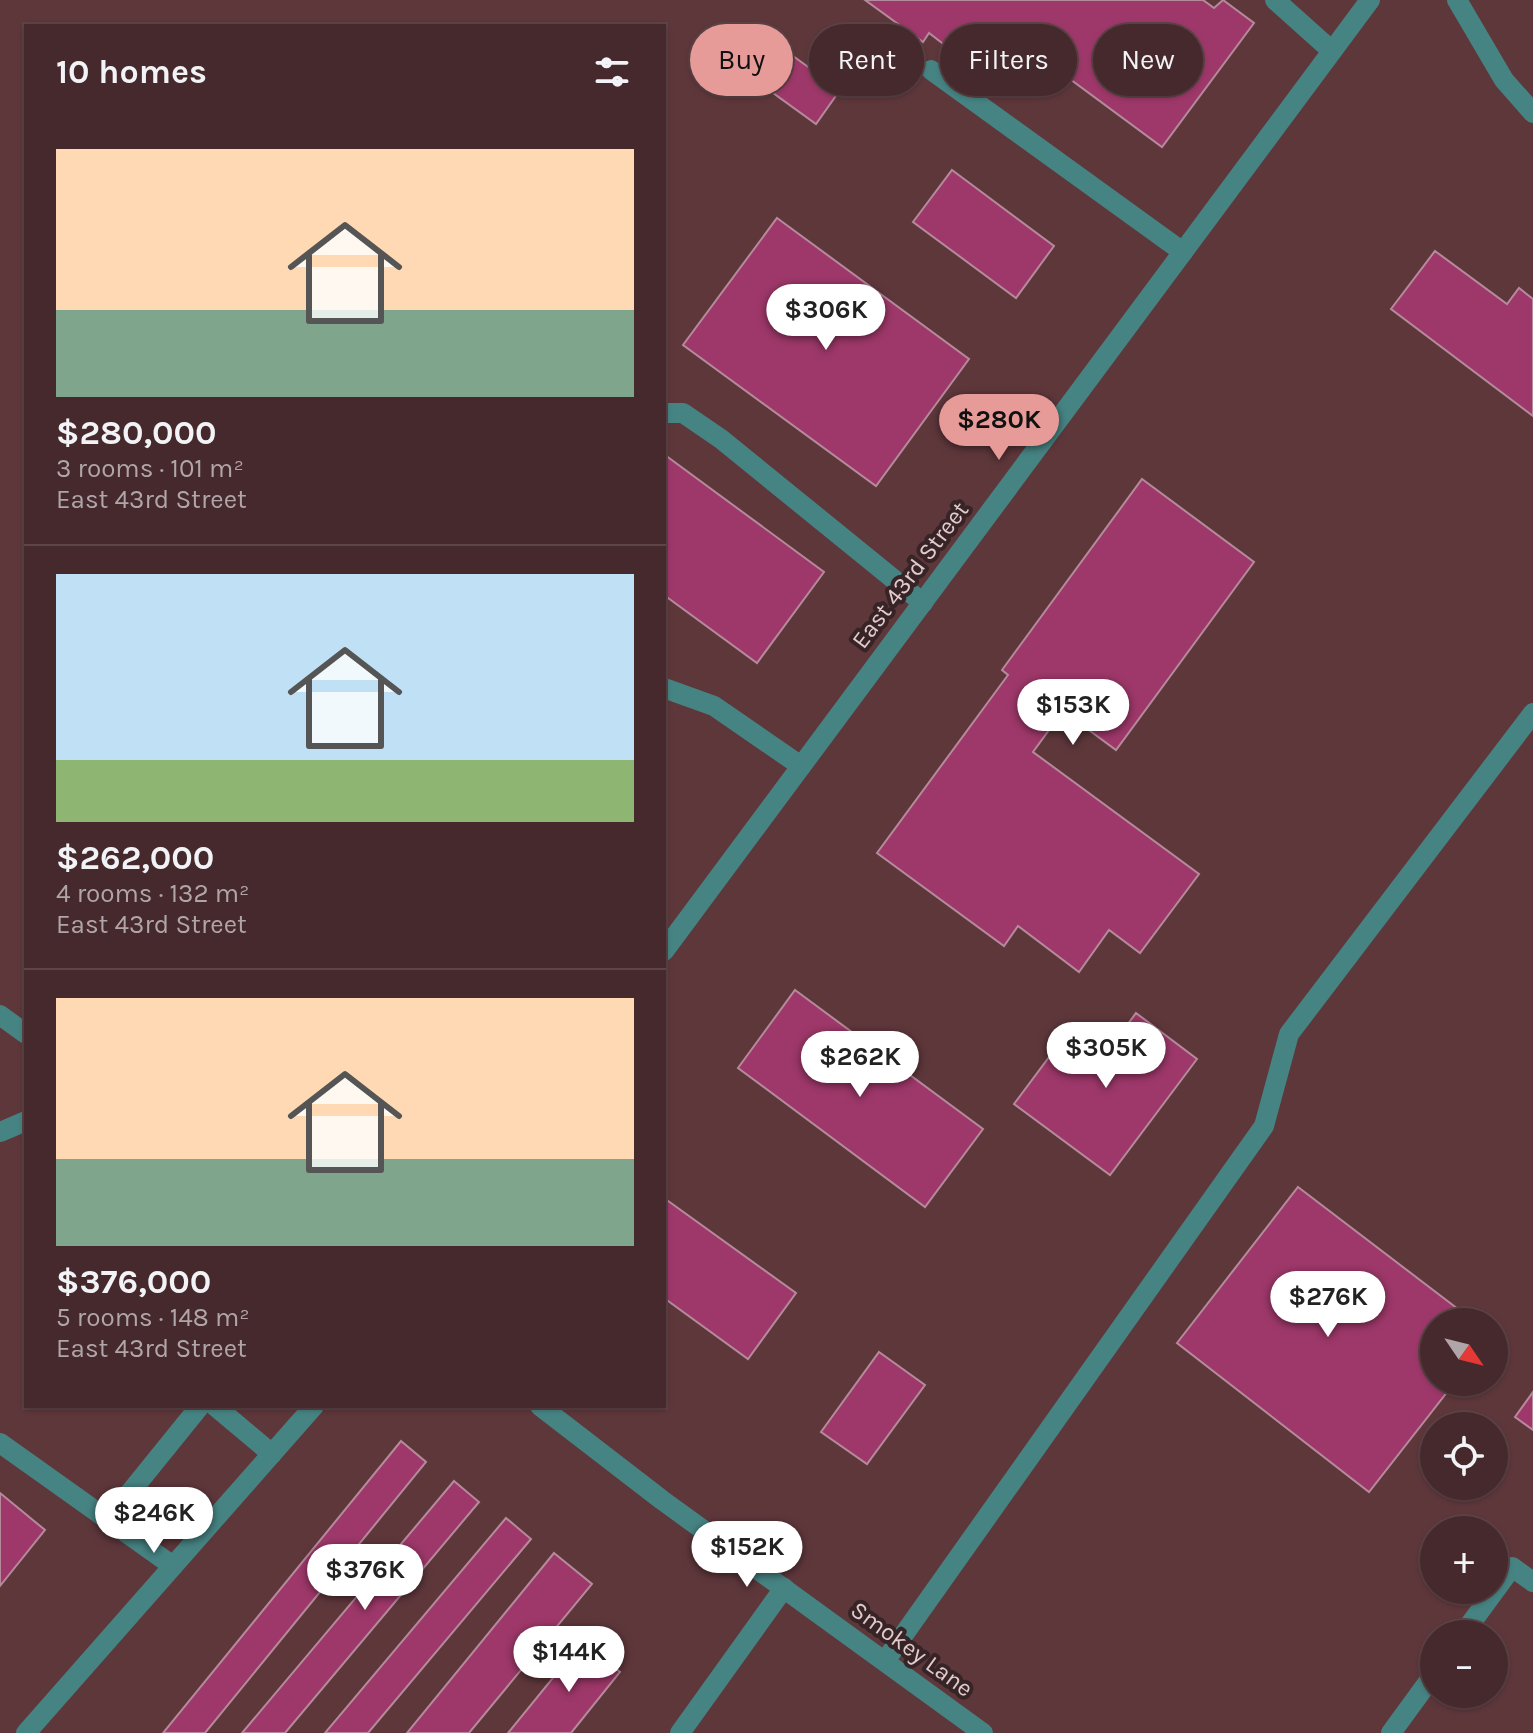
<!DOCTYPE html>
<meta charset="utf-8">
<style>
body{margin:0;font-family:Karla,sans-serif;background:#4d3134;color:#f1f3f6;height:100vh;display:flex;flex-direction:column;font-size:30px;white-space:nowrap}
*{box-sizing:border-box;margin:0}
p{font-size:26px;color:#b0a6a9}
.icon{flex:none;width:44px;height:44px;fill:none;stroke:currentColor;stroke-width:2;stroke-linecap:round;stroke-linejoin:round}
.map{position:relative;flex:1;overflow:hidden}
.details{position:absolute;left:24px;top:24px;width:642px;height:1384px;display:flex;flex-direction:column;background:#46292c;border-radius:0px;box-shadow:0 2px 6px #0004,0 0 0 2px #5e4548}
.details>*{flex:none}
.banner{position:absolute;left:690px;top:24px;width:722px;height:72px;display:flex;gap:16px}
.needle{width:52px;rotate:125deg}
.fabs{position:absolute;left:1420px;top:1308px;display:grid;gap:16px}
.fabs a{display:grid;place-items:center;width:88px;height:88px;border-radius:50%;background:#46292c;box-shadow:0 2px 6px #0004,0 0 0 2px #5e4548;font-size:40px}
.price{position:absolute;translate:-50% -68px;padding:0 18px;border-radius:28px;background:#fff;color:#222;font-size:26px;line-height:52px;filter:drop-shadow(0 2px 4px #0008)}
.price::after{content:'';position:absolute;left:50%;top:48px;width:24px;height:18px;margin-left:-12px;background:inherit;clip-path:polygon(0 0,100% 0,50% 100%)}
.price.on{background:#e69b98;color:#111}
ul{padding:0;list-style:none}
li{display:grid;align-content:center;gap:16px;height:424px;padding:0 32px}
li+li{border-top:2px solid #5e4548}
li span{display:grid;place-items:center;height:248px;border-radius:0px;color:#555}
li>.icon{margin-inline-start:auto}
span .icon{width:144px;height:144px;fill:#fffc;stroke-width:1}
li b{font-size:34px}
h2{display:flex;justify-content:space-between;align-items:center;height:96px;padding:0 32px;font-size:34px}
.tag{padding:0 28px;border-radius:36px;background:#46292c;box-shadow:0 2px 6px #0004,0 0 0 2px #5e4548;font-size:28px;line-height:72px}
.tag.on{background:#e69b98;color:#111}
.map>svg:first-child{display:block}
.building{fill:#9e386a;stroke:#b58a9b;stroke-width:2}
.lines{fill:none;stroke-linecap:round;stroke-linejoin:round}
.minor{stroke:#468483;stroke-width:20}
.labels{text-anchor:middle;stroke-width:8;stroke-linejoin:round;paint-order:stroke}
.street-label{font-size:24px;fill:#e3cacc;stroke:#372426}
</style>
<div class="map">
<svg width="1533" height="1733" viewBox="0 0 1533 1733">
<rect width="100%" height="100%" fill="#5e373b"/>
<!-- building -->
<g class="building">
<path d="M865 0H1203L1214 8 1223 0 1254 23 1162 147 1040 57 1023 80 957 32 946 46 929 33 923 42Z"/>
<path d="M775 43 840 90 816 124 751 77Z"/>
<path d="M952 170 1054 246 1016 298 913 222Z"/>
<path d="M777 218 969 359 876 486 683 345Z"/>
<path d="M1435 251 1507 304 1519 288 1533 299V416L1391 309Z"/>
<path d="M665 455 824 572 757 663 664 595Z"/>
<path d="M1142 479 1254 562 1116 750 1063 711 1033 752 1199 874 1140 953 1109 930 1079 972 1018 926 1004 946 877 853 1008 675 1002 670Z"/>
<path d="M795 990 983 1129 925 1207 738 1068Z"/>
<path d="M1136 1013 1197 1059 1110 1175 1014 1104 1073 1025 1108 1051Z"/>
<path d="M1298 1187 1475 1322H1434V1382H1455L1369 1492 1177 1343Z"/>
<path d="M664 1198 796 1293 748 1359 664 1298Z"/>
<path d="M879 1352 925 1385 867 1464 821 1432Z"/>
<path d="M1533 1392V1430L1515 1417Z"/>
<path d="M401 1441 426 1462 205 1733H163Z"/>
<path d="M454 1481 479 1502 285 1733H242Z"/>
<path d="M0 1493 45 1530 0 1586Z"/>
<path d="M506 1518 531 1539 368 1733H325Z"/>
<path d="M554 1553 592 1584 469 1733H407Z"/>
<path d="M583 1641 620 1672 571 1733H508Z"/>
</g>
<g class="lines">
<!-- minor -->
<g class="minor">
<path d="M1275 0 1332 51"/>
<path d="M1457 0 1504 80 1533 113"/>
<path d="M931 70 1183 252"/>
<path d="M664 413H683L721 439 923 603"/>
<path d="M664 688 714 706 801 766"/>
<path d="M664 951 1370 0"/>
<path d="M0 1015 26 1034"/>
<path d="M0 1132 26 1121"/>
<path d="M215 1406 272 1454"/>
<path d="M540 1406 662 1500 983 1733"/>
<path d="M0 1443 173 1566"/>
<path d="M107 1521 200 1406"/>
<path d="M1463 1634 1512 1567 1533 1582"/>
<path d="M885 1661 1264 1126 1289 1034 1533 713"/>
<path d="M26 1733 314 1406"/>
<path d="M680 1733 784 1588"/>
<path d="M1391 1733 1434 1674"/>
</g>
</g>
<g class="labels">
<!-- street labels -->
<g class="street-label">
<text transform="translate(910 575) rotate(-53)" y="8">East 43rd Street</text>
<text transform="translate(912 1649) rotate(36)" y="8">Smokey Lane</text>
</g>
</g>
</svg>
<div class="fabs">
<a><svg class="needle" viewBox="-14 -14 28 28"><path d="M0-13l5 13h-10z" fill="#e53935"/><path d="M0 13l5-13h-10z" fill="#b0a6a9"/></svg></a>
<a><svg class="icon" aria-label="locate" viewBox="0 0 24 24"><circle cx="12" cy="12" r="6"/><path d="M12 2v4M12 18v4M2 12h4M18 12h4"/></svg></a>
<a>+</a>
<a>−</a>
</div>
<b class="price" style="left:826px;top:352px">$306K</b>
<b class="price on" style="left:999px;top:462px">$280K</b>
<b class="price" style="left:1073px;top:747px">$153K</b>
<b class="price" style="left:1106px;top:1090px">$305K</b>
<b class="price" style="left:860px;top:1099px">$262K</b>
<b class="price" style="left:1328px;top:1339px">$276K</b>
<b class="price" style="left:154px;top:1555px">$246K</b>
<b class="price" style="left:747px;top:1589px">$152K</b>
<b class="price" style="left:365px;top:1612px">$376K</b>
<b class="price" style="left:569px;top:1694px">$144K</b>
<div class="banner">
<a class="tag on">Buy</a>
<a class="tag">Rent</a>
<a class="tag">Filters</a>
<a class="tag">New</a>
</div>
<section class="details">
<h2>10 homes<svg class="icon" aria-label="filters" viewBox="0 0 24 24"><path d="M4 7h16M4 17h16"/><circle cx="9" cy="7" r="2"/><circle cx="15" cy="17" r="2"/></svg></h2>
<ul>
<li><span style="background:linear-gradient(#ffd9b3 65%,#7fa58c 0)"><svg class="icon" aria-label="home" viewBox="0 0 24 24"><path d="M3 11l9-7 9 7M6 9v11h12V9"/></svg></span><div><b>$280,000</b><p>3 rooms · 101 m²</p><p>East 43rd Street</p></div></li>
<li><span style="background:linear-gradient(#bfe0f5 75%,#8fb573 0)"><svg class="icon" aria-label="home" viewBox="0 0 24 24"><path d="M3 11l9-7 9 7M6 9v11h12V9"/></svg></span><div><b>$262,000</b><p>4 rooms · 132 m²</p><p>East 43rd Street</p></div></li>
<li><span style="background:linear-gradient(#ffd9b3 65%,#7fa58c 0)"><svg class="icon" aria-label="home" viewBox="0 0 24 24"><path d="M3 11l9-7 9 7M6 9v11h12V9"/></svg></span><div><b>$376,000</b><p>5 rooms · 148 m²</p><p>East 43rd Street</p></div></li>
</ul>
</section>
</div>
